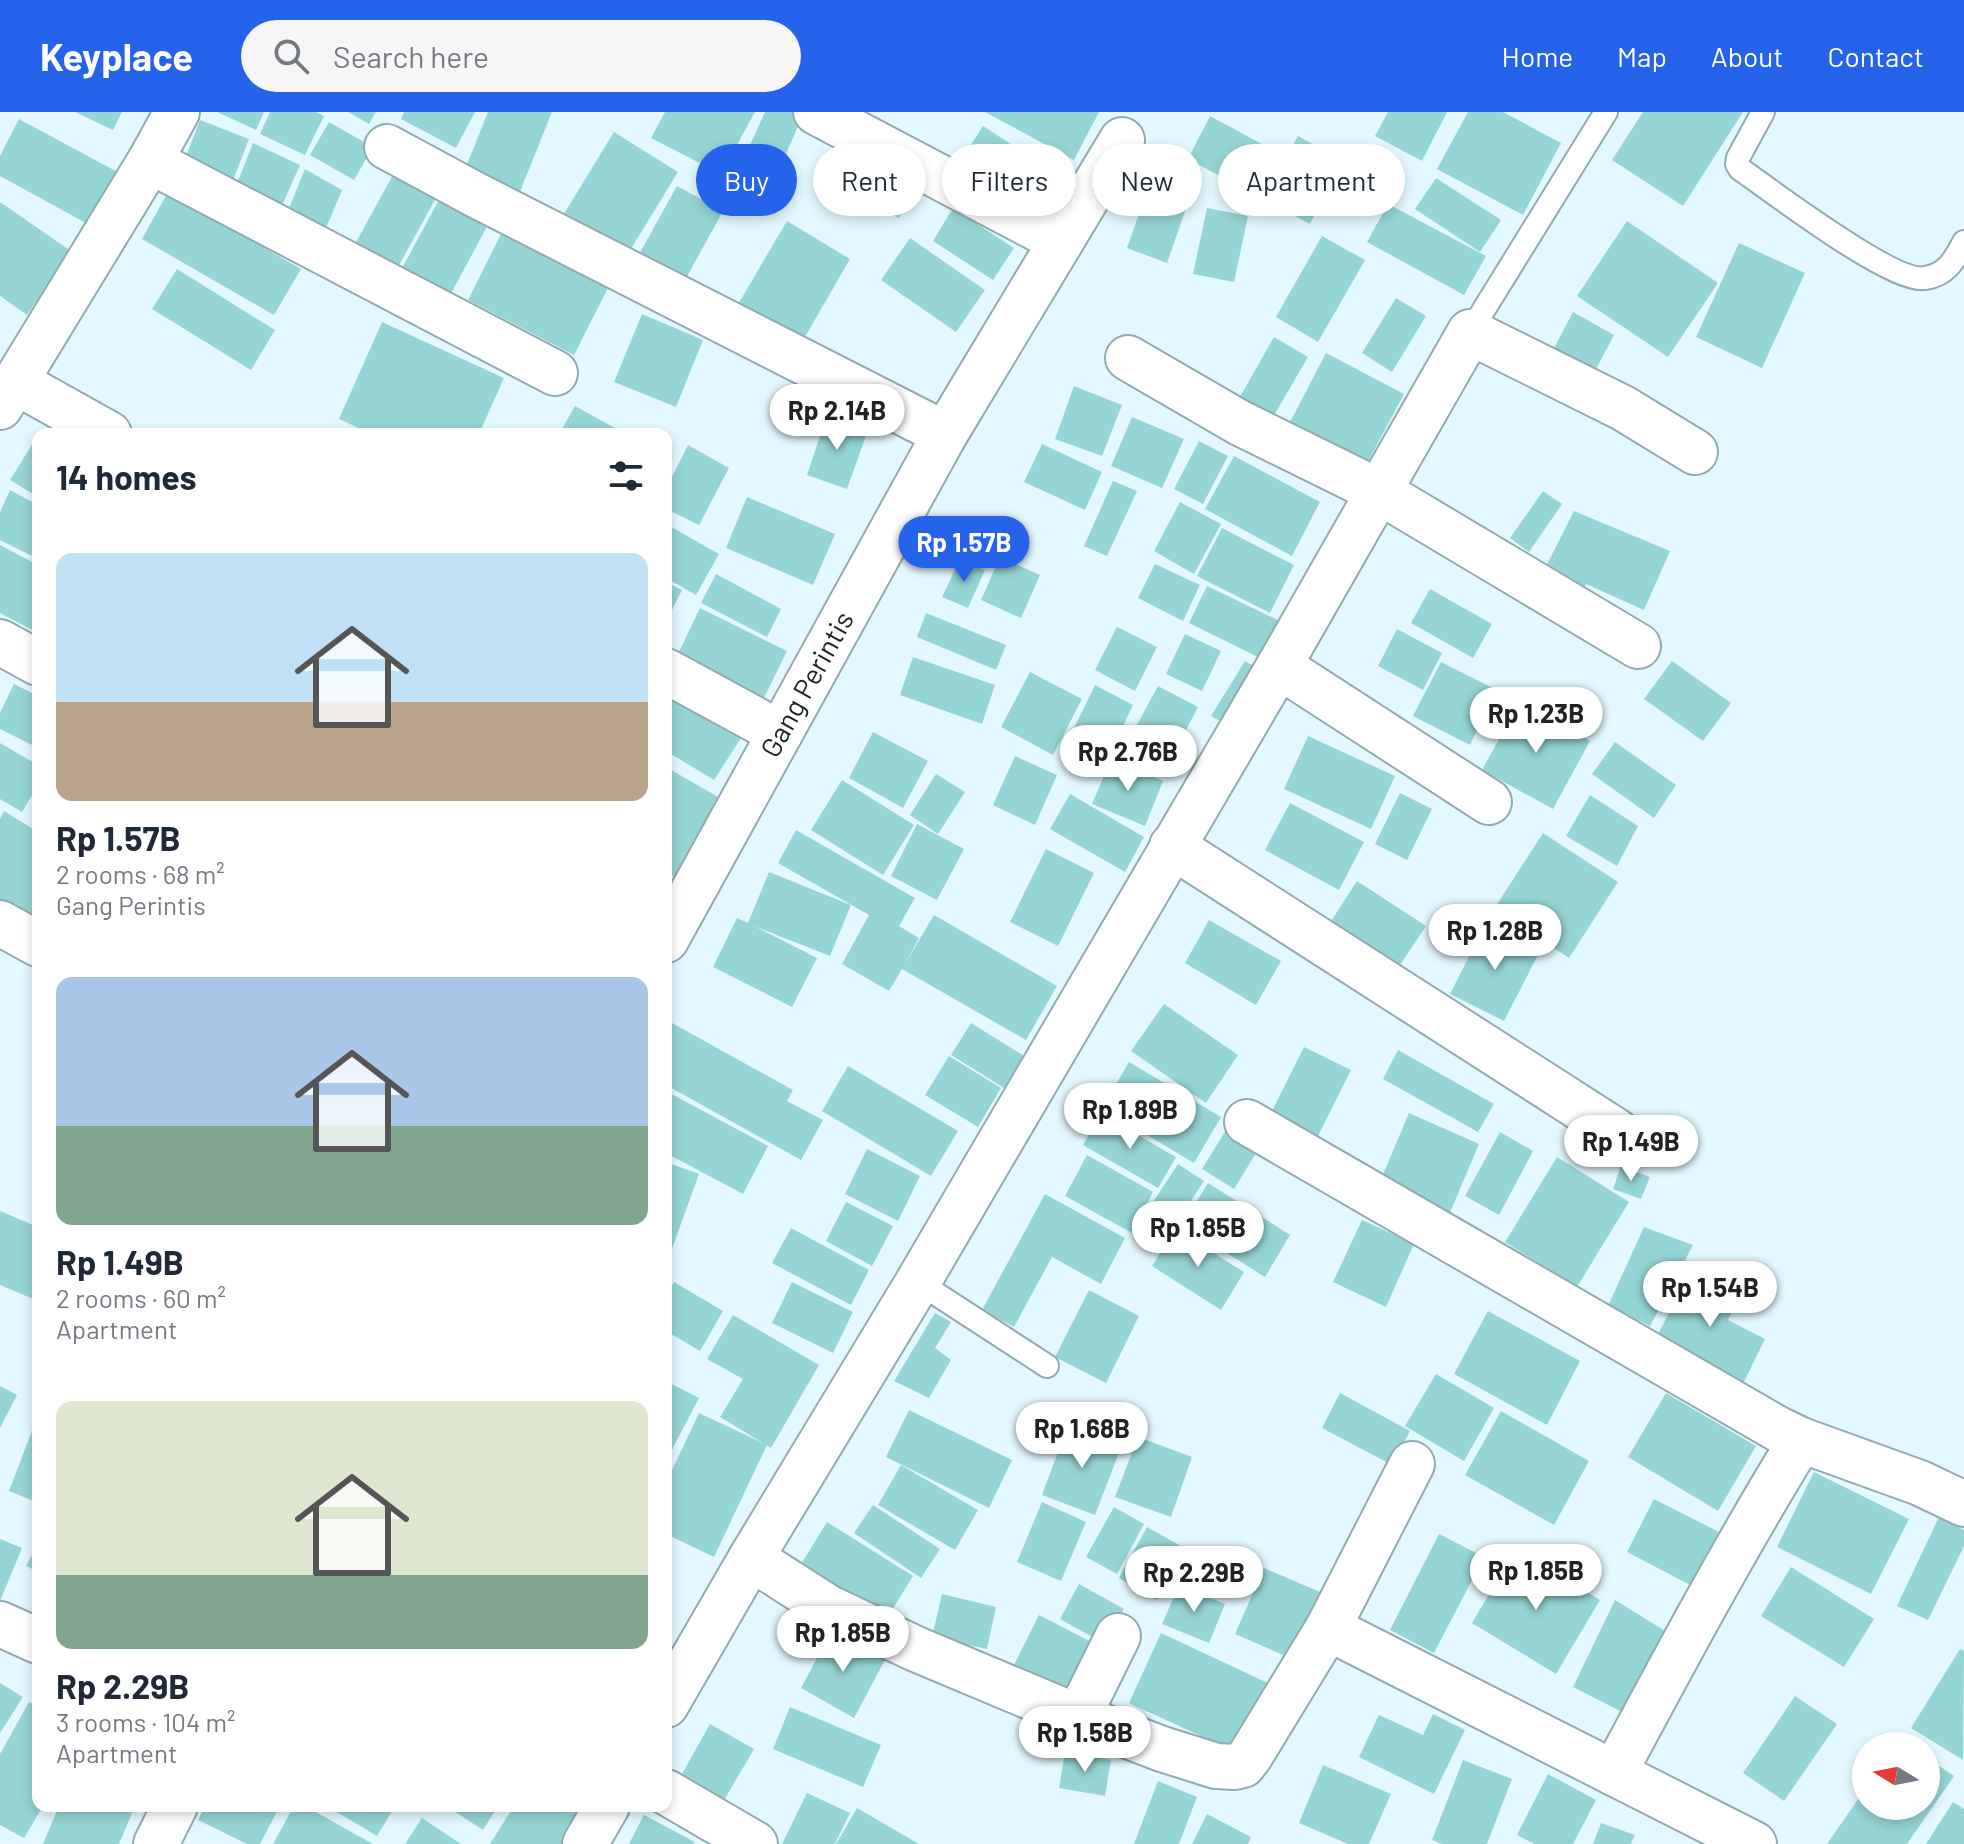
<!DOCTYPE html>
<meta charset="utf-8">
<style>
body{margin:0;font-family:Barlow,sans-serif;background:#f6f6f7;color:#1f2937;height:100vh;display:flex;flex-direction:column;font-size:30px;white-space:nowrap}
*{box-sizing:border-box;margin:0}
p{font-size:26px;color:#747a83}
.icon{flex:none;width:44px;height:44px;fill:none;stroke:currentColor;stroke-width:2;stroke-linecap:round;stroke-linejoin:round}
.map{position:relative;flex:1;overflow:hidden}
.sheet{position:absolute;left:32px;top:316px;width:640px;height:1384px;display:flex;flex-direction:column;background:#fff;border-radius:16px;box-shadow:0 4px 12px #0003}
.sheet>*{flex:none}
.guide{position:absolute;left:696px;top:32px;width:760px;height:72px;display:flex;gap:16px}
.needle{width:52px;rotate:280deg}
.buttons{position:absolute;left:1852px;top:1620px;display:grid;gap:16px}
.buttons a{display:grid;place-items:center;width:88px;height:88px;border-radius:50%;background:#fff;box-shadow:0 4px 12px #0003;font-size:40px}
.price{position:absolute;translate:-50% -68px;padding:0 18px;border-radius:28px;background:#fff;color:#222;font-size:26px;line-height:52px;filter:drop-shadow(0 2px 4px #0008)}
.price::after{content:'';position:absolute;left:50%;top:48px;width:24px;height:18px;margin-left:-12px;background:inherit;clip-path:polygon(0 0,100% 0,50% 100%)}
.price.on{background:#2563eb;color:#fff}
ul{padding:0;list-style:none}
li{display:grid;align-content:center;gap:16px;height:424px;padding:0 24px}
li span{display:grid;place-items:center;height:248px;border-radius:16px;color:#555}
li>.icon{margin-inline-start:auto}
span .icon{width:144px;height:144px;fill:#fffc;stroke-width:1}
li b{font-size:34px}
h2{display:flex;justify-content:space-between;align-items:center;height:96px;padding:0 24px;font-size:34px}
.pill{padding:0 28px;border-radius:36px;background:#fff;box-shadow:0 4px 12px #0003;font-size:28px;line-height:72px}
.pill.on{background:#2563eb;color:#fff}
header{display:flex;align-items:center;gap:48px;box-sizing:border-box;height:112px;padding:0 40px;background:#2563eb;color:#fff}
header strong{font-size:38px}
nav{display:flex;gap:44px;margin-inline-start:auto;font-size:28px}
.search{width:560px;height:72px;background:#f6f6f7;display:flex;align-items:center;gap:20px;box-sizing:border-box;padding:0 28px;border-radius:44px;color:#747a83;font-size:30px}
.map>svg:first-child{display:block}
.building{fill:#96d5d5}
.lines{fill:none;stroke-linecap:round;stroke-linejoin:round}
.lane-casing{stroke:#92aab1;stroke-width:26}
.street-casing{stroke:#92aab1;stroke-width:48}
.lane{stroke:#fff;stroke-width:22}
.street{stroke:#fff;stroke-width:44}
.labels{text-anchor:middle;stroke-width:6;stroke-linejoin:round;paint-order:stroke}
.street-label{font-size:28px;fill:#192225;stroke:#fff}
</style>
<header>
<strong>Keyplace</strong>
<div class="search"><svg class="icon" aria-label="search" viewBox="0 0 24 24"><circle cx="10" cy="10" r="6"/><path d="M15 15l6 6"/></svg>Search here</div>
<nav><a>Home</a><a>Map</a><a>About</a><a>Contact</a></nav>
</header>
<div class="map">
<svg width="1964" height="1732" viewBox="0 0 1964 1732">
<rect width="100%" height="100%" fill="#e4f9ff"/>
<!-- building -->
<g class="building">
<path d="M75 0H122L113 18Z"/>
<path d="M217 0H264L256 18Z"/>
<path d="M270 0H316L324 4 305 43 260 22Z"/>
<path d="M348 0H376L369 12Z"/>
<path d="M404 0H475L456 36 401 7Z"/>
<path d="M488 0H552L515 92 460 70Z"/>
<path d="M665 0H755L721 62 651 26Z"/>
<path d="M765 0H791L802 5 784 47 750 33Z"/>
<path d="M985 0H1099L1074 48Z"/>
<path d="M1388 0H1447L1422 49 1375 24Z"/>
<path d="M1468 0H1503L1561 31 1523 103 1437 57Z"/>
<path d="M1643 0H1743L1683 94 1612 48Z"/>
<path d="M1210 4 1286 45 1298 24 1343 49 1310 112 1188 47Z"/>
<path d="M19 7 123 63 95 116 0 64V44Z"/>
<path d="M200 8 249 27 232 71 183 52Z"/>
<path d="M329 10 373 35 354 68 310 43Z"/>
<path d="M983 14 1052 59 1026 94 959 51Z"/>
<path d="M614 20 678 60 626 145 562 105Z"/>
<path d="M846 23 919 66 899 106 824 70Z"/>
<path d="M253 31 300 53 280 98 236 74Z"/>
<path d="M1364 46 1390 56 1375 97 1350 87Z"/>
<path d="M305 57 342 78 324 121 287 101Z"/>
<path d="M394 61 437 84 398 155 355 132Z"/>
<path d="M1436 66 1501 108 1480 140 1415 97Z"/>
<path d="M1151 68 1191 82 1167 151 1127 136Z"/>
<path d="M447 73 496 98 448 187 400 160Z"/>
<path d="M677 74 723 99 678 181 632 155Z"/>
<path d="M168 80 301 157 274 203 142 127Z"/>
<path d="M0 90 71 139 27 203 0 184Z"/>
<path d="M1388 92 1486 144 1464 183 1367 130Z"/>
<path d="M953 96 1014 136 993 168 933 129Z"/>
<path d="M1207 96 1248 104 1234 170 1193 162Z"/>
<path d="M787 109 850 147 798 237 734 199Z"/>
<path d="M1627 109 1718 171 1668 245 1577 184Z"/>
<path d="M504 116 611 170 574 243 468 188Z"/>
<path d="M1322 124 1365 148 1318 230 1276 205Z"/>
<path d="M910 126 985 178 956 220 881 168Z"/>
<path d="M1739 131 1805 161 1762 256 1696 225Z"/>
<path d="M177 157 275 218 251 258 152 197Z"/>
<path d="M1396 186 1426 204 1392 260 1362 241Z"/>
<path d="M1573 200 1614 223 1593 263 1552 240Z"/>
<path d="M642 202 703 228 676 295 614 270Z"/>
<path d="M382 210 504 266 479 322H372L339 307Z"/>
<path d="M1274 225 1308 245 1266 317 1233 297Z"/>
<path d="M1326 241 1404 282 1365 355 1288 314Z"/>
<path d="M1074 274 1122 293 1102 344 1055 327Z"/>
<path d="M575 294 626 322H559Z"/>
<path d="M827 303 868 318 847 377 807 363Z"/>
<path d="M1132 305 1184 327 1162 376 1111 354Z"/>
<path d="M38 323V385L10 368Z"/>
<path d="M1199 329 1228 344 1203 392 1174 377Z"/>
<path d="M1042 332 1102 360 1085 398 1024 370Z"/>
<path d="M688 333 729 356 699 413 666 397V377Z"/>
<path d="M1234 344 1320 390 1292 444 1205 397Z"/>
<path d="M1113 369 1137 379 1107 444 1084 434Z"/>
<path d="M10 378 38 393V447L0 428V400Z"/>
<path d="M1543 379 1562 392 1529 440 1510 426Z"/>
<path d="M747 385 835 422 813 473 726 436Z"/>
<path d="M1180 390 1221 412 1194 462 1154 439Z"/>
<path d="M1574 399 1670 439 1644 498 1586 472 1575 491 1537 472Z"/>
<path d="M666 412 719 442 696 483 666 466Z"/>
<path d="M1222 416 1294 453 1270 501 1197 464Z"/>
<path d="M0 433 38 453V521L0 501Z"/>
<path d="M1000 445 1040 463 1021 506 981 488Z"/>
<path d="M960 447 985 458 968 496 942 485Z"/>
<path d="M1155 452 1200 473 1183 509 1138 486Z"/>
<path d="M716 462 781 497 767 525 701 491Z"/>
<path d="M666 470 682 478 666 510Z"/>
<path d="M1207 474 1278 508 1260 546 1189 511Z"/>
<path d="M1430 477 1492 512 1473 546 1411 511Z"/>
<path d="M700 496 787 539 763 588 676 546Z"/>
<path d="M926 501 1006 533 996 558 917 525Z"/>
<path d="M1117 515 1157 535 1135 579 1095 558Z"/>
<path d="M1397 517 1442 541 1423 578 1378 554Z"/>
<path d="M1185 522 1221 539 1202 579 1166 562Z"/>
<path d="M913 545 995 573 982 612 900 583Z"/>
<path d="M1245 549 1264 560 1231 615 1211 604Z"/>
<path d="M1672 549 1731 591 1703 629 1644 587Z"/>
<path d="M1441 550 1497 578 1470 633 1413 604Z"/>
<path d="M1030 560 1082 587 1053 643 1001 615Z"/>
<path d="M14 572 38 584V636L0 617V601Z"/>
<path d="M1095 573 1133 593 1113 635 1074 616Z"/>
<path d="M1158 574 1198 595 1166 656 1125 635Z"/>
<path d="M666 577 743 623 714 668 666 639Z"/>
<path d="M1520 589 1590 629 1553 697 1482 658Z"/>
<path d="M873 620 928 649 903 696 849 666Z"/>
<path d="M1308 624 1395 664 1371 717 1284 677Z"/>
<path d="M1615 630 1676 673 1654 706 1592 662Z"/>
<path d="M0 631 38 653V673L22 700 0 687Z"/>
<path d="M1015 644 1057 663 1035 713 993 693Z"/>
<path d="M1111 647 1163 669 1145 714 1092 692Z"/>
<path d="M666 655 720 686 676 766 666 760Z"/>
<path d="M936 662 965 680 938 722 910 703Z"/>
<path d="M842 668 914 713 883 763 811 718Z"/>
<path d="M1400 681 1432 697 1407 748 1375 732Z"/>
<path d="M1070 682 1144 725 1125 760 1050 717Z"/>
<path d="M1590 683 1638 714 1617 754 1566 724Z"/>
<path d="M1290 691 1364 730 1339 778 1265 738Z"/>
<path d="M4 699 38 720V821L0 799V707Z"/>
<path d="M917 712 964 737 937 788 891 764Z"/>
<path d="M796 718 915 786 899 814 919 826 905 852 934 803 1057 874 1026 928 902 857 889 879 842 852 869 803 778 751Z"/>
<path d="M1543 721 1618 770 1569 846 1494 797Z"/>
<path d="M1046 737 1094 761 1058 834 1010 810Z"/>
<path d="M769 760 851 793 830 844 754 814 817 846 792 895 713 855 737 806 748 811Z"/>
<path d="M1357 769 1426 814 1392 865 1324 820Z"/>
<path d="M1209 808 1281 849 1256 893 1185 851Z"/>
<path d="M1486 811 1540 839 1504 909 1450 882Z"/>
<path d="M1164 892 1238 943 1206 991 1131 939Z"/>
<path d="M672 911 793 978 787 989 823 1008 801 1048 666 973V922Z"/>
<path d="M971 911 1037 952 1017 984 951 943Z"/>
<path d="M1304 935 1351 958 1317 1026 1271 1001Z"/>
<path d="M1398 938 1494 992 1478 1020 1383 967Z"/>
<path d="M949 944 1001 976 978 1015 925 983Z"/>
<path d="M1129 950 1221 1005 1194 1051 1102 996Z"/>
<path d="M848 954 958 1019 931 1064 822 999Z"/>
<path d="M666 979 768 1034 743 1082 666 1041Z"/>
<path d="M1409 1001 1479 1032 1446 1110 1376 1079Z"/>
<path d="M1101 1002 1176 1045 1158 1076 1083 1033Z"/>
<path d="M1229 1013 1261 1033 1234 1077 1202 1057Z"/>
<path d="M1500 1020 1533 1039 1499 1103 1465 1084Z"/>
<path d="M867 1037 920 1064 898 1109 845 1082Z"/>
<path d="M1087 1043 1153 1080 1132 1121 1065 1084Z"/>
<path d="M1557 1045 1629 1090 1577 1175 1505 1130Z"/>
<path d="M666 1050 699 1062 669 1145 666 1144Z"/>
<path d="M1178 1052 1204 1069 1179 1107 1153 1090Z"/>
<path d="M1621 1054 1650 1065 1641 1087 1613 1077Z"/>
<path d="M1208 1071 1290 1123 1265 1165 1182 1113Z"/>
<path d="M1045 1082 1125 1126 1101 1172 1052 1145 1014 1215 982 1198Z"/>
<path d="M846 1090 893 1114 872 1154 826 1129Z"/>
<path d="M0 1099 38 1115V1189L0 1173Z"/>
<path d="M1362 1108 1414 1132 1386 1195 1333 1170Z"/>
<path d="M1644 1115 1693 1133 1650 1214 1608 1194Z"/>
<path d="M791 1116 869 1158 851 1193 772 1151Z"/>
<path d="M1175 1117 1244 1160 1221 1198 1152 1154Z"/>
<path d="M1693 1154 1743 1179 1728 1208 1765 1227 1741 1276 1653 1232Z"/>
<path d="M674 1170 723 1199 700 1239 666 1219V1184Z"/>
<path d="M792 1170 853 1200 833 1241 772 1211Z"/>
<path d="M1089 1178 1139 1204 1106 1271 1055 1245Z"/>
<path d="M1488 1199 1580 1249 1547 1313 1454 1262Z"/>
<path d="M935 1201 951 1210 935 1236 951 1248 929 1286 894 1269Z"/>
<path d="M733 1203 819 1253 771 1336 720 1305 743 1267 707 1247Z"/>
<path d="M1436 1262 1494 1296 1464 1349 1405 1314Z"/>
<path d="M666 1269 699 1286 666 1349Z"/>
<path d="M0 1274 17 1283 0 1316Z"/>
<path d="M1340 1281 1410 1319 1392 1353 1322 1316Z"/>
<path d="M1666 1281 1756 1334 1718 1399 1628 1345Z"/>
<path d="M909 1298 1012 1348 989 1396 886 1345Z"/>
<path d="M1501 1299 1589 1349 1554 1413 1465 1363Z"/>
<path d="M699 1301 767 1333 714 1445 666 1422V1371Z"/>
<path d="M35 1311 38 1312V1391L9 1379Z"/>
<path d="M1068 1313 1122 1333 1095 1403 1042 1383Z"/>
<path d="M1138 1325 1192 1345 1171 1405 1115 1385Z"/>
<path d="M901 1353 978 1398 955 1438 878 1393Z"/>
<path d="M1814 1360 1909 1407 1871 1482 1777 1435Z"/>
<path d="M1654 1387 1723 1422 1696 1476 1627 1440Z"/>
<path d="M1042 1390 1086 1410 1061 1469 1017 1450Z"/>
<path d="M873 1393 940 1437 921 1466 854 1421Z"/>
<path d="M1114 1395 1144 1412 1117 1462 1086 1445Z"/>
<path d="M1939 1405 1964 1418V1434L1928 1508 1897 1494Z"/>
<path d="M827 1410 913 1464 884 1511 798 1457Z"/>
<path d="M1147 1415 1186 1437 1157 1488 1119 1466Z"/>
<path d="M1439 1422 1484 1445 1434 1541 1390 1518Z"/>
<path d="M0 1427 22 1436 0 1489Z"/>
<path d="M38 1431V1460L26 1454Z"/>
<path d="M1516 1437 1600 1488 1556 1562 1472 1511Z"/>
<path d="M1791 1455 1874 1507 1844 1555 1761 1504Z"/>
<path d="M1264 1456 1327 1483 1297 1549 1235 1522Z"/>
<path d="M1079 1472 1124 1497 1105 1532 1060 1507Z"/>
<path d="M1179 1473 1225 1492 1209 1531 1162 1512Z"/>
<path d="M942 1482 996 1495 987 1537 932 1525Z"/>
<path d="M1615 1488 1667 1520 1624 1601 1573 1575Z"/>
<path d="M1039 1503 1103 1536 1072 1596 1009 1563Z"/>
<path d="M832 1518 886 1546 854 1606 801 1576Z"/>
<path d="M1161 1521 1272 1573 1240 1642 1129 1591Z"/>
<path d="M1960 1537 1964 1539 1963 1648 1911 1616Z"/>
<path d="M0 1571 23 1585 0 1621Z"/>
<path d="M1795 1584 1837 1612 1784 1689 1743 1661Z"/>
<path d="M29 1590 38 1594V1694H43L24 1726 0 1713V1642Z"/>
<path d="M790 1595 881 1633 863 1675 773 1637Z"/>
<path d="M1433 1602 1465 1618 1434 1682 1359 1645 1379 1603 1423 1623Z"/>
<path d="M710 1612 754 1637 717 1700 674 1676Z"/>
<path d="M1065 1640 1111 1648 1105 1684 1059 1676Z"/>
<path d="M1926 1645 1954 1664 1907 1732H1827L1866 1676V1694H1926Z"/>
<path d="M1463 1648 1512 1667 1487 1732H1442L1432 1728Z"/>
<path d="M1323 1653 1391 1682 1369 1732H1348L1299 1711Z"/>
<path d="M1548 1662 1596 1688 1573 1732H1534L1517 1723Z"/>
<path d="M1158 1669 1197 1685 1179 1732H1134Z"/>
<path d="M807 1681 850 1701 835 1732H782Z"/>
<path d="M1953 1690 1964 1697V1732H1926Z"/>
<path d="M59 1694H135L119 1732H43Z"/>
<path d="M205 1694H280L260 1732H247L198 1708Z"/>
<path d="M294 1694H305L373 1732H273Z"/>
<path d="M327 1694H395L377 1724Z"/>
<path d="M446 1694H498L483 1718Z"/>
<path d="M514 1694H588L563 1732H490Z"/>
<path d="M857 1696 919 1732H836Z"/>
<path d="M1207 1702 1251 1725 1248 1732H1192Z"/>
<path d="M644 1703 695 1730 693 1732H629Z"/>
<path d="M422 1706 461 1732H405Z"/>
<path d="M1601 1711 1635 1723 1631 1732H1593Z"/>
</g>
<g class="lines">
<!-- lane casing -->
<g class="lane-casing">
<g id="lane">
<path d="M1763 0 1738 46 1737 52 1740 57C1772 79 1893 172 1925 166 1947 163 1955 147 1964 130"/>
<path d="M1470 220 1606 0"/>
<path d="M918 1170 1047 1254"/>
</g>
</g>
<!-- street casing -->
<g class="street-casing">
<g id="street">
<path d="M816 0 1061 129"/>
<path d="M387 35 474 82 945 322"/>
<path d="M150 49 555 261"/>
<path d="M1128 246 1240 311 1380 380 1638 534"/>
<path d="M16 270 109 322"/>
<path d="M0 295 150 49 177 0"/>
<path d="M0 530 38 551"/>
<path d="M1279 554 1489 690"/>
<path d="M666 559 780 621"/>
<path d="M1172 734 1616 1019"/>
<path d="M0 811 38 832"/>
<path id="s1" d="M666 828 945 322 1122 28"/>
<path d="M1247 1010 1778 1317 1801 1328C1734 1437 1674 1549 1614 1661"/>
<path d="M1801 1328 1920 1371 1964 1392"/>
<path d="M751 1446 829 1496 916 1537 1078 1605 1162 1637 1216 1654 1235 1655 1243 1653 1250 1644 1328 1516 1412 1352"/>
<path d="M0 1512 38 1529"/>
<path d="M1328 1516 1754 1732"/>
<path d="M666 1593 751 1446 918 1170 1279 554 1470 220 1623 296 1695 340"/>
<path d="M1078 1605 1118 1524"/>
<path d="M666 1680 755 1732"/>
<path d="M156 1732 175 1694"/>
<path d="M585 1732 607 1694"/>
</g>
</g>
<!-- lane -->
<use href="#lane" class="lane"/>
<!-- street -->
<use href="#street" class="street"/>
</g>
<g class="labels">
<!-- street labels -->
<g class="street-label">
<text dy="10" stroke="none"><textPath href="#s1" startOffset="292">Gang Perintis</textPath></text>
</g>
</g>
</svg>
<div class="buttons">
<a><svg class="needle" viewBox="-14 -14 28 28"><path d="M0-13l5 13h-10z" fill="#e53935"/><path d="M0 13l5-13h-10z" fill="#747a83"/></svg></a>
</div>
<b class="price" style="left:837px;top:340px">Rp 2.14B</b>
<b class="price on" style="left:964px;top:472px">Rp 1.57B</b>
<b class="price" style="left:1536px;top:643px">Rp 1.23B</b>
<b class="price" style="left:1128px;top:681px">Rp 2.76B</b>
<b class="price" style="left:1495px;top:860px">Rp 1.28B</b>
<b class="price" style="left:1130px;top:1039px">Rp 1.89B</b>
<b class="price" style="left:1631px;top:1071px">Rp 1.49B</b>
<b class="price" style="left:1198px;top:1157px">Rp 1.85B</b>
<b class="price" style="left:1710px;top:1217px">Rp 1.54B</b>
<b class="price" style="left:1082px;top:1358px">Rp 1.68B</b>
<b class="price" style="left:1536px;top:1500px">Rp 1.85B</b>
<b class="price" style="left:1194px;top:1502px">Rp 2.29B</b>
<b class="price" style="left:843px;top:1562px">Rp 1.85B</b>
<b class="price" style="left:1085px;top:1662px">Rp 1.58B</b>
<div class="guide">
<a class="pill on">Buy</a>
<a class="pill">Rent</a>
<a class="pill">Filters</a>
<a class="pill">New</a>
<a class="pill">Apartment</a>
</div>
<section class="sheet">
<h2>14 homes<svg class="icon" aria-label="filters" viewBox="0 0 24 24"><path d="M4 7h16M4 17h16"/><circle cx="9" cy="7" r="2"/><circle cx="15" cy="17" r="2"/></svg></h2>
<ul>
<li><span style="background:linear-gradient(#bfe0f5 60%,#b9a48a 0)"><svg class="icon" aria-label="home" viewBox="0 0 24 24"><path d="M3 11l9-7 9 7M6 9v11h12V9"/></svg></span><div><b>Rp 1.57B</b><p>2 rooms · 68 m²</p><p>Gang Perintis</p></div></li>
<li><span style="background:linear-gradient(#a9c7e8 60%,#7fa58c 0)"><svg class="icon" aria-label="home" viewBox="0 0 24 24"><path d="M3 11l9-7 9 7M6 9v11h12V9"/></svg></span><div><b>Rp 1.49B</b><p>2 rooms · 60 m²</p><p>Apartment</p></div></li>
<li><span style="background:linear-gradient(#dfe7d0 70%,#7fa58c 0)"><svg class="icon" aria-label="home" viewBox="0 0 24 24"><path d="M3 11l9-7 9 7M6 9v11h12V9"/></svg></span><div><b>Rp 2.29B</b><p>3 rooms · 104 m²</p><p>Apartment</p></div></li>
</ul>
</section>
</div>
